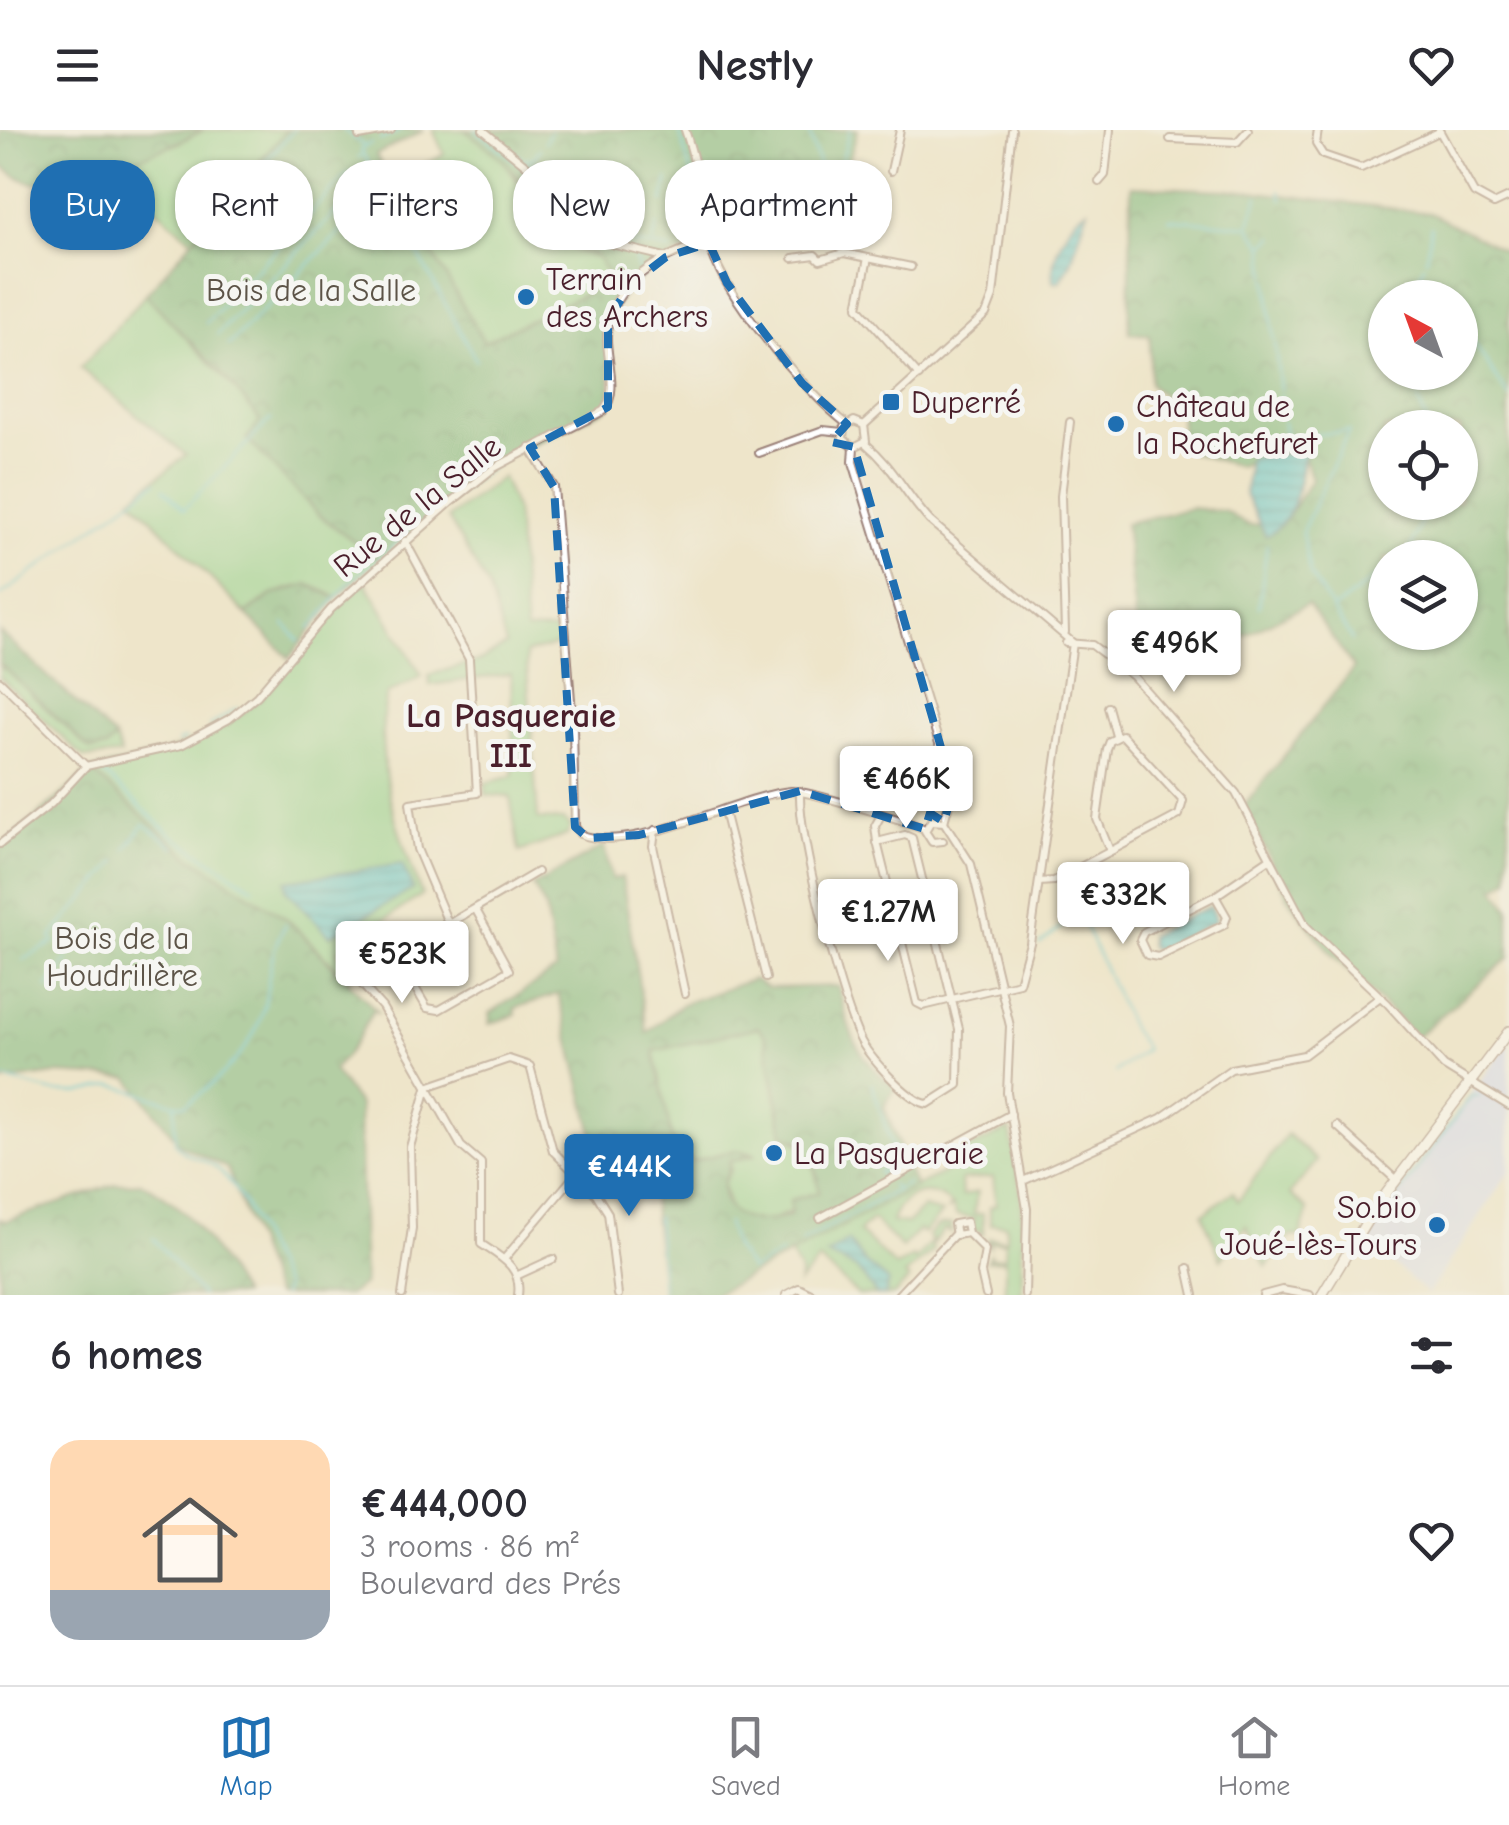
<!DOCTYPE html>
<meta charset="utf-8">
<style>
body{margin:0;font-family:"Comic Neue",sans-serif;background:#f2f2f3;color:#2b2b33;height:100vh;display:flex;flex-direction:column;font-size:38px;white-space:nowrap}
*{box-sizing:border-box;margin:0}
p{font-size:32px;color:#7c7c81}
.icon{flex:none;width:55px;height:55px;fill:none;stroke:currentColor;stroke-width:2;stroke-linecap:round;stroke-linejoin:round}
.map{position:relative;height:1165px;overflow:hidden}
.details{display:flex;flex-direction:column;background:#fff;flex:1}
.details>*{flex:none}
.top-card{position:absolute;left:30px;top:30px;width:1000px;height:90px;display:flex;gap:20px}
.needle{width:65px;rotate:319deg}
.tools{position:absolute;left:1368px;top:150px;display:grid;gap:20px}
.tools a{display:grid;place-items:center;width:110px;height:110px;border-radius:50%;background:#fff;box-shadow:0 2px 8px #0004;font-size:50px}
.price{position:absolute;translate:-50% -85px;padding:0 22px;border-radius:10px;background:#fff;color:#222;font-size:32px;line-height:65px;filter:drop-shadow(0 2px 5px #0008)}
.price::after{content:'';position:absolute;left:50%;top:60px;width:30px;height:22px;margin-left:-15px;background:inherit;clip-path:polygon(0 0,100% 0,50% 100%)}
.price.current{background:#1f6fb2;color:#fff}
ul{padding:0;list-style:none}
li{display:flex;align-items:center;gap:30px;height:250px;padding:0 50px}
li+li{border-top:2px solid #e1e1e2}
li span{display:grid;place-items:center;flex:none;width:280px;height:200px;border-radius:30px;color:#555}
li>.icon{margin-inline-start:auto}
span .icon{width:120px;height:120px;fill:#fffc;stroke-width:1}
li b{font-size:42px}
h2{display:flex;justify-content:space-between;align-items:center;height:120px;padding:0 50px;font-size:42px}
.chip{padding:0 35px;border-radius:40px;background:#fff;box-shadow:0 2px 8px #0004;font-size:35px;line-height:90px}
.chip.current{background:#1f6fb2;color:#fff}
header{display:flex;justify-content:space-between;align-items:center;height:130px;padding:0 50px;background:#fff;font-size:45px;font-weight:600}
.menu{display:flex;justify-content:space-around;align-items:center;height:140px;border-top:2px solid #e1e1e2;background:#fff;font-size:28px;color:#7c7c81}
.menu a{display:grid;justify-items:center;gap:5px}
.menu .current{color:#1f6fb2}
.map>svg:first-child{display:block}
.built{fill:#d1d9f9}
.green{fill:#88d08b;stroke:#69785b;stroke-width:2.5}
.forest{fill:url(#forest-crowns);stroke:#5c6851;stroke-width:2.5;fill-rule:evenodd}
.water{fill:url(#water-rules);stroke:#50727d;stroke-width:2.5}
.lines{fill:none;stroke-linecap:round;stroke-linejoin:round}
.stream{stroke:#57c4cf;stroke-width:2.5}
.minor-casing{stroke:#9c827a;stroke-width:10}
.major-casing{stroke:#9c827a;stroke-width:12}
.minor{stroke:#fff;stroke-width:6}
.major{stroke:#fff;stroke-width:9}
.marked{fill:none;stroke:#1f6fb2;stroke-width:8;stroke-dasharray:20 12;stroke-linejoin:round}
.poi-dot{fill:#1f6fb2;stroke:#f6f6f2;stroke-width:4}
.labels{text-anchor:middle;stroke-width:10;stroke-linejoin:round;paint-order:stroke}
.poi-label{font-size:32px;fill:#4a1f2b;stroke:#f6f6f2;text-anchor:start}
.park-label{font-size:32px;fill:#5d5448;stroke:#f6f6f2}
.street-label{font-size:32px;fill:#4a1f2b;stroke:#f6f6f2}
.neighbourhood-label{font-size:35px;font-weight:bold;fill:#4a1f2b;stroke:#f6f6f2}
</style>
<header><svg class="icon" aria-label="menu" viewBox="0 0 24 24"><path d="M4 6h16M4 12h16M4 18h16"/></svg>Nestly<svg class="icon" aria-label="heart" viewBox="0 0 24 24"><path d="M12 20l-8-8c-3-5 5-10 8-4 3-6 11-1 8 4z"/></svg></header>
<div class="map">
<svg width="1509" height="1165" viewBox="0 0 1509 1165">
<defs>
<pattern id="forest-crowns" width="20" height="18" patternUnits="userSpaceOnUse" patternTransform="scale(2.5)"><rect width="20" height="18" fill="#6eb277"/><path d="M2 6a3 3 0 1 1 6 0M12 15a3 3 0 1 1 6 0" fill="none" stroke="#5c9062"/></pattern>
<pattern id="water-rules" width="6" height="5" patternUnits="userSpaceOnUse" patternTransform="scale(2.5)"><rect width="6" height="5" fill="#57c4cf"/><path d="M0 2.5h6" fill="none" stroke="#4a9fa8"/></pattern>
</defs>
<rect width="100%" height="100%" fill="#f6f6f2"/>
<filter id="ink" filterUnits="userSpaceOnUse"><feTurbulence type="fractalNoise" baseFrequency=".01" numOctaves="2"/><feDisplacementMap in="SourceGraphic" scale="20" xChannelSelector="R" yChannelSelector="G"/><feConvolveMatrix kernelMatrix="1 2 1 2 8 2 1 2 1" color-interpolation-filters="sRGB"/></filter>
<filter id="wash" filterUnits="userSpaceOnUse"><feTurbulence type="fractalNoise" baseFrequency=".0048" numOctaves="4" result="noise"/><feDisplacementMap in="SourceGraphic" scale="40" xChannelSelector="R" yChannelSelector="G"/><feGaussianBlur stdDeviation="2.25" result="paint"/><feColorMatrix in="noise" values="0 0 0 0 0 0 0 0 0 0 0 0 0 0 0 0 0 1.4 0 .05"/><feComposite in="paint" operator="in"/></filter>
<g filter="url(#wash)">
<rect width="100%" height="100%" fill="#eee5ca"/>
<!-- built -->
<path class="built" d="M1509 912V1042L1428 1164 1363 1108Z"/>
<!-- green -->
<g class="green">
<path d="M204 0H287L192 110 107 37 174 15Z"/>
<path d="M433 0C442 0 456 0 465 0 518 17 524 91 568 117 576 122 589 125 598 128L611 151 484 213 389 52 444 24Z"/>
<path d="M146 164C183 208 227 245 261 292L247 308 319 385 378 429 337 468C303 445 275 460 246 484L131 368 186 325 80 238Z"/>
<path d="M502 347 516 382 526 501 556 500 559 515 526 523 538 689 563 690 571 696 567 705 519 722 510 667 486 665 485 653 513 646 511 544 430 555 429 545 481 530 506 515 488 457 448 388Z"/>
<path d="M365 451 422 546 387 564C372 632 397 700 422 765L338 821 351 852 287 789 189 726 90 640C152 627 209 614 257 571 297 535 325 487 365 451Z"/>
<path d="M0 534 90 620 106 618 115 608 121 625 84 628 0 548Z"/>
<path d="M759 897 765 905 783 1005C813 1016 813 1036 820 1062 803 1075 754 1109 733 1084 727 1078 726 1063 723 1054L731 1039 729 1032 754 1025 735 1020 692 1031 671 1009 654 921Z"/>
<path d="M1010 999 1022 1068V1165H988L989 1159V1164H1005V1130L987 1131 990 1123V1128L1005 1127V1112H990V1117L987 1114 989 1108 1006 1110V1095L990 1094V1077L996 1075 993 1047 961 1050 962 1066 977 1062 974 1084H983V1105L977 1100 972 1103 975 1089 956 1085 953 1076 948 1080 951 1075C929 1053 902 1062 892 1092L907 1094 923 1078 942 1083 924 1103 919 1100 902 1118 872 1089 859 1102 896 1137 912 1127 915 1130 932 1111 928 1106 939 1095 951 1094V1103L945 1099 931 1115 933 1121 905 1145 909 1149 894 1165H858L819 1130 799 1153 800 1142 790 1123 961 1033 967 1019Z"/>
<path d="M1287 1004 1317 1031 1290 1064 1308 1080 1300 1106H1291L1266 1137 1246 1096 1221 1129 1202 1084 1233 1062 1238 1071Z"/>
</g>
<!-- forest -->
<g class="forest">
<path d="M0 0H204C172 16 67 60 33 53 21 50 9 42 0 34Z"/>
<path d="M287 0H425L376 25 484 212 611 151 598 128C542 108 548 90 517 47 504 28 483 13 464 0H858L836 74C773 94 634 117 610 186 601 214 617 248 608 277L497 330 378 429 319 385 247 309 260 291C227 244 183 208 146 164Z"/>
<path d="M1131 56 1250 61 1430 83 1509 123V749L1496 758 1509 778V828L1416 907 1331 824 1290 771 1244 676 1354 538 1308 474 1165 545 1138 517 1125 393 1192 378 1224 381 1249 395 1283 393 1312 349 1306 331 1293 320 1271 322 1240 337 1182 320 1180 282 1150 254V205L1129 203ZM1385 168H1460V242H1385ZM1385 298H1460V372H1385ZM1385 428H1460V502H1385Z"/>
<path d="M308 454 337 468 289 528 246 484 272 465Z"/>
<path d="M0 502 115 608 106 618 90 620 0 534Z"/>
<path d="M90 640 189 726 287 789 379 883 373 880C362 901 353 920 333 940L359 975 364 1154 348 1165H275L227 1038 180 1015 129 948 55 944 0 952V718Z"/>
<path d="M604 716 612 749 622 747 647 903 682 874 754 849 767 858 838 856C851 905 854 925 895 958L884 977 916 1057 713 1165H663L646 1014 598 1024 558 864 515 878 516 885 489 894 490 883 556 840 545 778 533 756ZM758 897 765 906 784 1005 801 1011 805 1027 814 1030 819 1062 790 1070 791 1085C764 1096 721 1094 723 1055 724 1045 731 1043 729 1032L755 1024 735 1020 692 1031 672 1009 654 921Z"/>
<path d="M141 1053C190 1075 215 1120 242 1165H0V1089L5 1091 116 1054Z"/>
</g>
<!-- water -->
<g class="water">
<path d="M1088 79 1070 135 1060 152H1054C1048 130 1069 87 1088 79Z"/>
<path d="M1304 322C1299 353 1296 390 1266 406L1245 365 1249 328Z"/>
<path d="M402 734 413 759 330 806 286 760V751Z"/>
<path d="M1210 776 1216 791 1156 821 1150 817 1149 806Z"/>
<path d="M848 1111 865 1133 889 1152 885 1165H877L857 1139 827 1125Z"/>
</g>
<g class="lines">
<!-- stream -->
<g class="stream">
<path d="M344 0 365 17"/>
<path d="M476 0 522 36 558 102 566 109 639 124"/>
<path d="M679 0 700 77"/>
<path d="M808 0 830 67"/>
<path d="M380 10 401 0"/>
<path d="M545 12 551 1"/>
<path d="M512 20 537 40 559 90"/>
<path d="M363 24 361 19 371 13"/>
<path d="M359 27 363 24 476 230"/>
<path d="M527 28 533 29 540 19"/>
<path d="M1280 61 1282 69"/>
<path d="M663 72 668 49"/>
<path d="M212 89 294 0"/>
<path d="M1169 89 1249 96 1264 116"/>
<path d="M1250 94 1258 67"/>
<path d="M586 105 671 120"/>
<path d="M718 108 831 69 850 0"/>
<path d="M653 113 657 95"/>
<path d="M634 125 639 141"/>
<path d="M1426 129 1431 97"/>
<path d="M1267 145 1264 116 1274 107"/>
<path d="M1430 147 1444 168"/>
<path d="M1267 149 1274 210"/>
<path d="M1411 168 1424 135"/>
<path d="M1460 192 1509 267"/>
<path d="M206 193 348 43"/>
<path d="M218 204 365 52"/>
<path d="M1275 214 1280 259"/>
<path d="M229 215 372 70"/>
<path d="M1410 242 1416 265"/>
<path d="M1280 264 1282 282"/>
<path d="M1418 270 1429 298"/>
<path d="M1285 308 1349 301 1302 402 1310 444 1352 510"/>
<path d="M1237 314 1279 309"/>
<path d="M1279 315V309L1285 308 1283 292"/>
<path d="M164 359 184 379 271 289"/>
<path d="M1407 428 1429 372"/>
<path d="M0 466 156 352"/>
<path d="M1259 477 1267 415"/>
<path d="M1334 478 1385 441"/>
<path d="M285 494 299 511"/>
<path d="M310 499 350 452 506 325"/>
<path d="M210 596 237 578"/>
<path d="M178 612 185 609"/>
<path d="M100 640 173 706 254 758"/>
<path d="M126 719 144 694 175 717"/>
<path d="M1040 814 1077 785 1087 800 1132 900 1146 919 1115 942"/>
<path d="M23 830 54 812 51 807 117 731"/>
<path d="M47 858 68 829"/>
<path d="M0 948 54 962 78 963 113 955 175 974V1013C187 1031 205 1026 220 1041 252 1074 262 1118 285 1157L282 1165"/>
<path d="M872 954 897 1032 879 1042 883 1047"/>
<path d="M175 974 185 975C220 951 260 912 266 867 270 841 271 817 286 794"/>
<path d="M897 1060 908 1053"/>
<path d="M657 1087 662 1165"/>
<path d="M727 1093 734 1117 751 1140 782 1123"/>
<path d="M1372 1100 1471 966H1480"/>
<path d="M153 1108 201 1165"/>
<path d="M801 1112 897 1060 891 1055"/>
</g>
</g>
</g>
<g filter="url(#ink)">
<g class="lines">
<!-- minor casing -->
<g class="minor-casing">
<g id="minor">
<path d="M483 0 528 37 556 91 569 104 665 127"/>
<path d="M685 0C698 37 702 74 709 112 719 161 807 264 847 294"/>
<path d="M1318 0 1316 14 1323 25 1361 38 1439 2"/>
<path d="M1439 0 1474 63 1494 74 1509 67"/>
<path d="M359 6 391 0"/>
<path d="M1170 9 1237 12 1248 0"/>
<path d="M891 41 900 0"/>
<path d="M1099 52 1105 45 1110 0"/>
<path d="M793 128 815 125 820 130 844 123 911 137"/>
<path d="M868 128 858 177 919 246"/>
<path d="M864 295 986 184 993 166 1012 0"/>
<path d="M865 313C894 337 905 364 930 391L1073 513 1030 813 1019 853 923 876 917 873 877 712 875 696 880 687"/>
<path d="M854 317 853 332 953 659 944 692"/>
<path d="M854 317 843 309 844 297 854 291 864 295"/>
<path d="M854 317 866 311 864 295"/>
<path d="M530 318 554 357 573 595 575 697 580 704C632 726 736 666 791 661 807 660 906 691 925 699"/>
<path d="M759 323 823 300 842 302"/>
<path d="M405 411 469 529 477 663 410 673 417 719 449 795"/>
<path d="M1065 502 1061 366 1070 292"/>
<path d="M1066 513 1092 515 1133 546 1236 663 1306 796 1388 874 1444 936 1509 976"/>
<path d="M0 551 86 636"/>
<path d="M1108 577 1116 606"/>
<path d="M86 636 181 615 229 589 257 566 331 479 450 373 494 338 603 281C620 263 606 230 607 206 607 156 665 120 709 113"/>
<path d="M800 661C798 706 839 864 859 907 867 925 909 972 928 974L958 955 959 899 912 708 905 705 877 712"/>
<path d="M724 681 766 848"/>
<path d="M944 692 971 734 1010 896 1007 963 1027 1079 1025 1165"/>
<path d="M655 700 653 716 685 864"/>
<path d="M943 711 932 712 925 701 931 691 944 692"/>
<path d="M0 714 51 674 86 636"/>
<path d="M1039 752 1054 751 1179 685 1183 671 1122 605 1110 611 1107 619 1097 689 1110 721"/>
<path d="M1215 766 1227 787 1224 795 1158 827 1147 825 1140 810 1144 802 1215 766 1268 730"/>
<path d="M396 825 427 878 439 880 509 840 476 780"/>
<path d="M427 957 509 929 530 936 553 1021 596 1064 608 1083 618 1165"/>
<path d="M1337 996 1396 1050"/>
<path d="M1023 1051 1161 988 1231 939 1304 925 1380 867"/>
<path d="M820 1088 1011 984"/>
<path d="M968 1103 956 1105 954 1094 966 1092 968 1103 985 1120 981 1143 986 1165"/>
<path d="M505 1128 575 1045"/>
<path d="M1188 1138 1194 1165"/>
<path d="M516 1146 553 1129"/>
<path d="M402 1165 412 1098 410 1017 427 958"/>
<path d="M518 1165C522 1137 501 1127 481 1114V1033L461 1016 382 877 356 848 537 742"/>
<path d="M786 1165 799 1158 813 1165"/>
<path d="M804 1165H805"/>
<path d="M898 1165 955 1104"/>
<path d="M1263 1165 1282 1160 1310 1165"/>
</g>
</g>
<!-- major casing -->
<g class="major-casing">
<path id="major" d="M1322 1165 1373 1081 1509 901"/>
</g>
<!-- minor -->
<use href="#minor" class="minor"/>
<!-- major -->
<use href="#major" class="major"/>
</g>
</g>
<!-- marked area -->
<path d="M0 0H1509V1165H0ZM709 113 727 153 802 253 847 294 831 312 854 317 953 659 944 692 930 683 925 699 800 661 639 705 588 708 575 697 554 357 530 318 608 277V190L630 155 666 127Z" fill="#eee5ca" fill-opacity=".55" fill-rule="evenodd"/>
<path class="marked" d="M709 113 727 153 802 253 847 294 831 312 854 317 953 659 944 692 930 683 925 699 800 661 639 705 588 708 575 697 554 357 530 318 608 277V190L630 155 666 127Z"/>
<!-- markers -->
<g class="poi-dot">
<circle cx="526" cy="167" r="10"/>
<rect x="881" y="262" width="20" height="20" rx="5"/>
<circle cx="1116" cy="294" r="10"/>
<circle cx="774" cy="1023" r="10"/>
<circle cx="1437" cy="1095" r="10"/>
</g>
<g class="labels">
<!-- poi labels -->
<g class="poi-label">
<text x="546" y="160">Terrain<tspan x="546" dy="37">des Archers</tspan></text>
<text x="911" y="283">Duperré</text>
<text x="1136" y="287">Château de<tspan x="1136" dy="37">la Rochefuret</tspan></text>
<text x="794" y="1034">La Pasqueraie</text>
<text x="1417" y="1088" text-anchor="end">So.bio<tspan x="1417" dy="37">Joué-lès-Tours</tspan></text>
</g>
<!-- park labels -->
<g class="park-label">
<text x="311" y="171">Bois de la Salle</text>
<text x="122" y="819">Bois de la<tspan x="122" dy="37">Houdrillère</tspan></text>
</g>
<!-- street labels -->
<g class="street-label">
<text transform="translate(417 376) rotate(-39)" y="11">Rue de la Salle</text>
</g>
<!-- neighbourhood labels -->
<g class="neighbourhood-label">
<text x="511" y="597">La Pasqueraie<tspan x="511" dy="40">III</tspan></text>
</g>
</g>
</svg>
<div class="tools">
<a><svg class="needle" viewBox="-14 -14 28 28"><path d="M0-13l5 13h-10z" fill="#e53935"/><path d="M0 13l5-13h-10z" fill="#7c7c81"/></svg></a>
<a><svg class="icon" aria-label="locate" viewBox="0 0 24 24"><circle cx="12" cy="12" r="6"/><path d="M12 2v4M12 18v4M2 12h4M18 12h4"/></svg></a>
<a><svg class="icon" aria-label="layers" viewBox="0 0 24 24"><path d="M12 4l9 5-9 5-9-5zM3 14l9 5 9-5"/></svg></a>
</div>
<b class="price" style="left:1174px;top:565px">€496K</b>
<b class="price" style="left:906px;top:701px">€466K</b>
<b class="price" style="left:1123px;top:817px">€332K</b>
<b class="price" style="left:888px;top:834px">€1.27M</b>
<b class="price" style="left:402px;top:876px">€523K</b>
<b class="price current" style="left:629px;top:1089px">€444K</b>
<div class="top-card">
<a class="chip current">Buy</a>
<a class="chip">Rent</a>
<a class="chip">Filters</a>
<a class="chip">New</a>
<a class="chip">Apartment</a>
</div>
</div>
<section class="details">
<h2>6 homes<svg class="icon" aria-label="filters" viewBox="0 0 24 24"><path d="M4 7h16M4 17h16"/><circle cx="9" cy="7" r="2"/><circle cx="15" cy="17" r="2"/></svg></h2>
<ul>
<li><span style="background:linear-gradient(#ffd9b3 75%,#9aa5b1 0)"><svg class="icon" aria-label="home" viewBox="0 0 24 24"><path d="M3 11l9-7 9 7M6 9v11h12V9"/></svg></span><div><b>€444,000</b><p>3 rooms · 86 m²</p><p>Boulevard des Prés</p></div><svg class="icon" aria-label="heart" viewBox="0 0 24 24"><path d="M12 20l-8-8c-3-5 5-10 8-4 3-6 11-1 8 4z"/></svg></li>
</ul>
</section>
<nav class="menu">
<a class="current"><svg class="icon" aria-label="map" viewBox="0 0 24 24"><path d="M3 6l6-2 6 2 6-2v14l-6 2-6-2-6 2zM9 4v14M15 6v14"/></svg>Map</a>
<a><svg class="icon" aria-label="saved" viewBox="0 0 24 24"><path d="M7 4h10v16l-5-4-5 4z"/></svg>Saved</a>
<a><svg class="icon" aria-label="home" viewBox="0 0 24 24"><path d="M3 11l9-7 9 7M6 9v11h12V9"/></svg>Home</a>
</nav>
